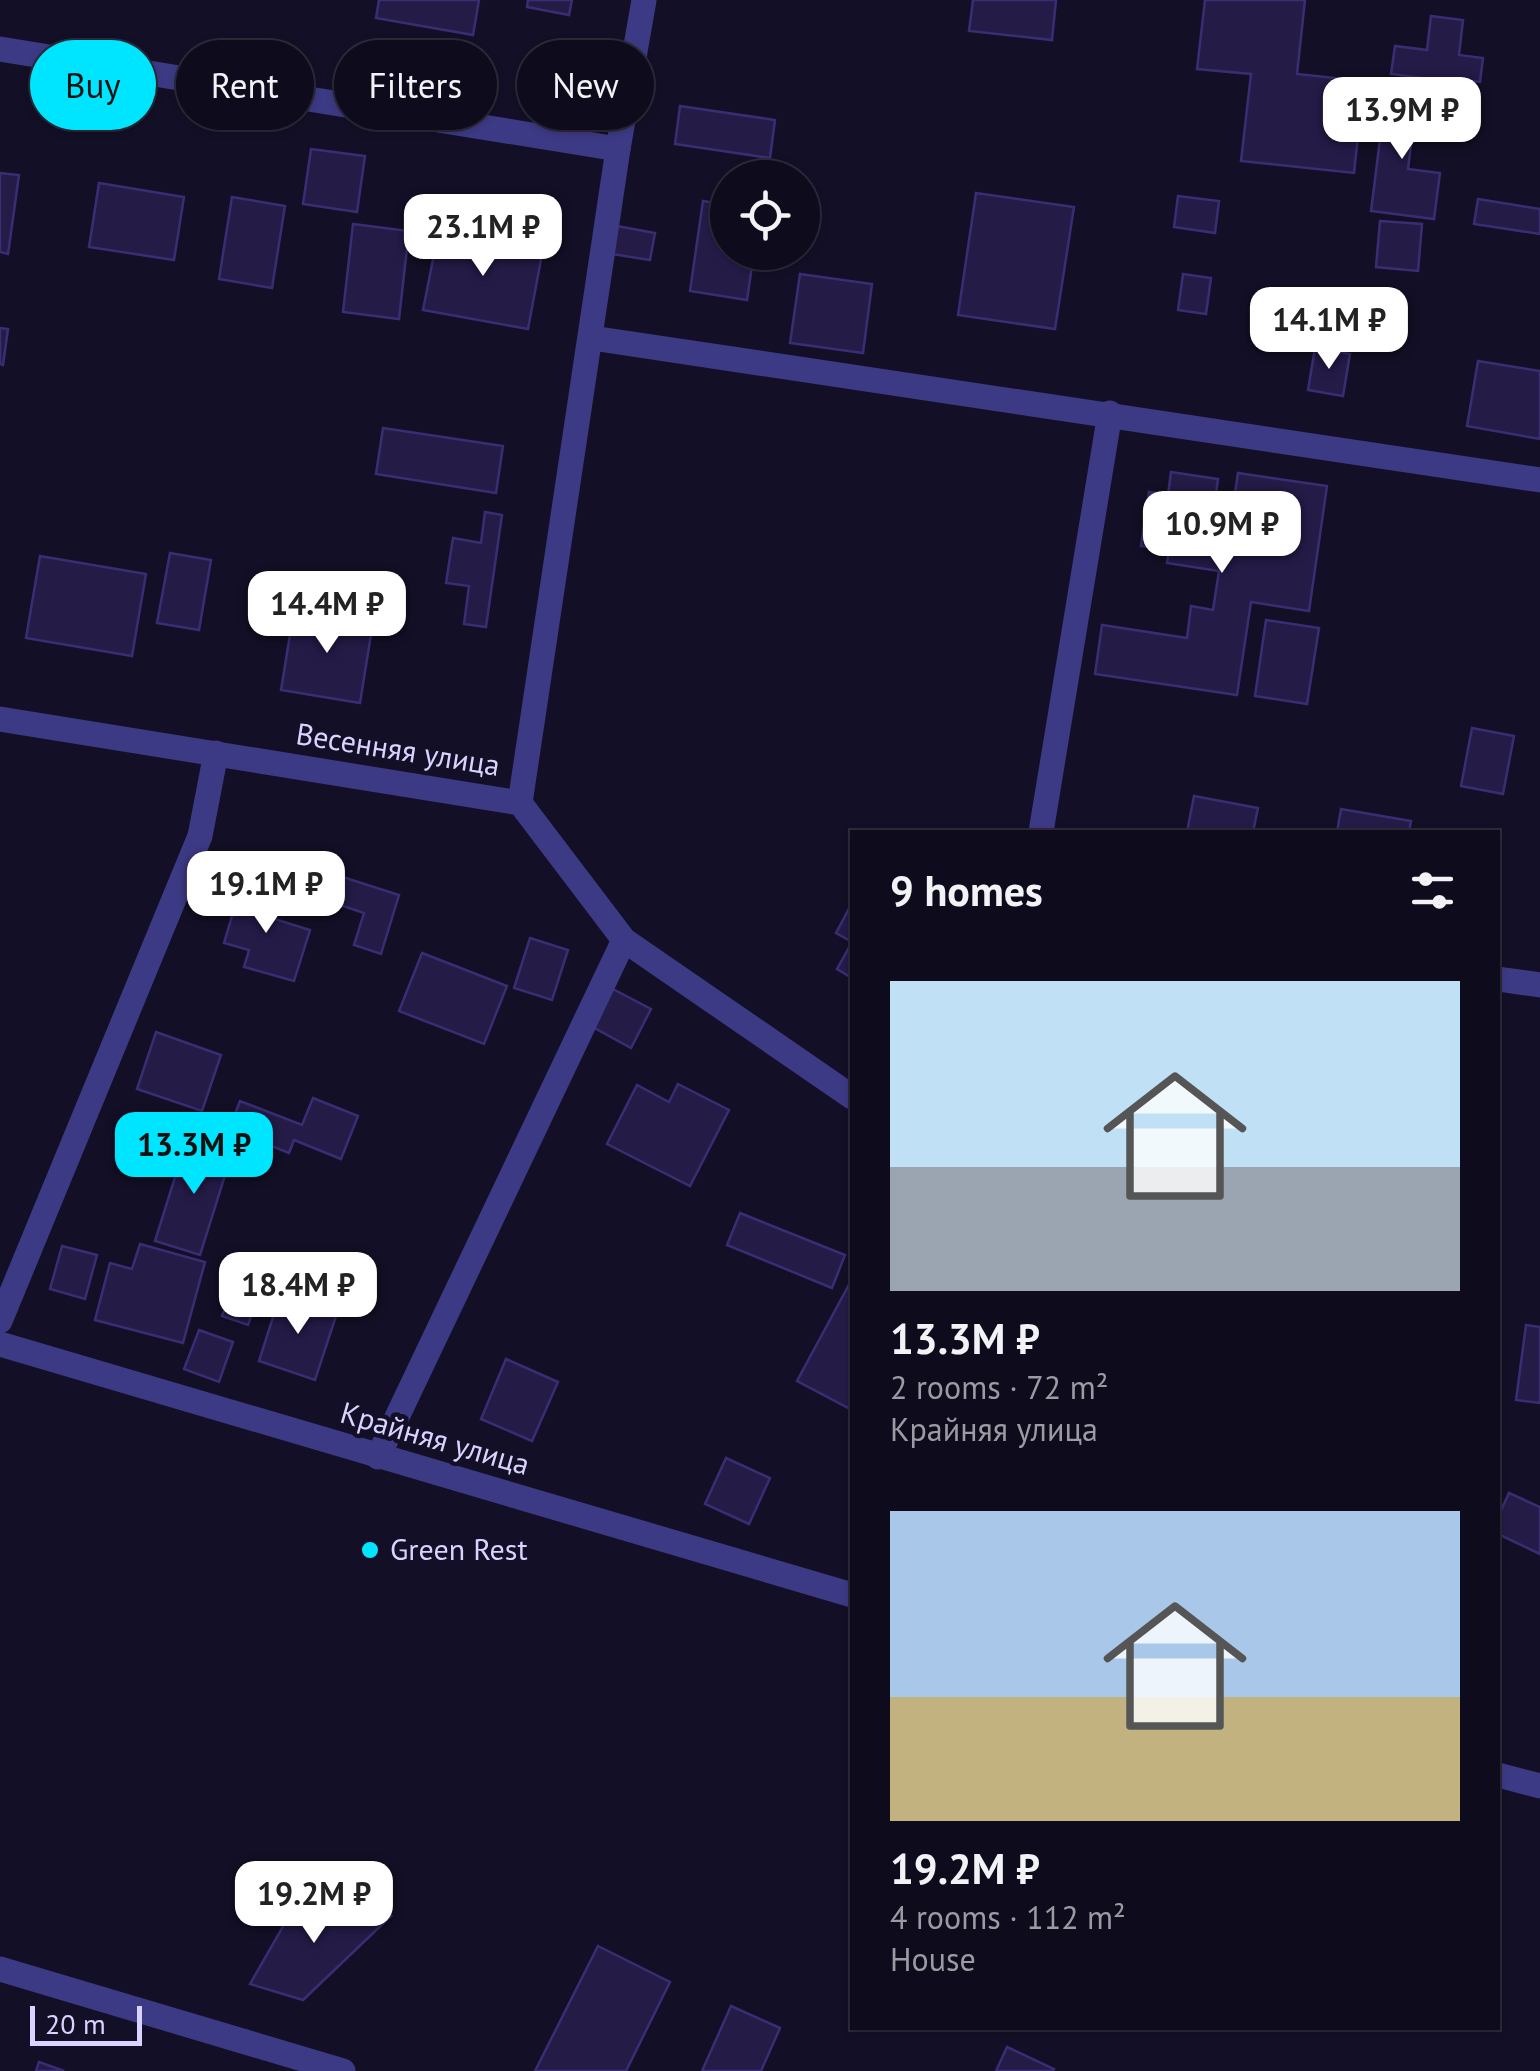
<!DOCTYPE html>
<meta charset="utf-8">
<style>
body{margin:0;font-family:"PT Sans",sans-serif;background:#171425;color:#f1f3f6;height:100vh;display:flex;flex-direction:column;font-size:38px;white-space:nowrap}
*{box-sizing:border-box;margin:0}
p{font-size:32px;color:#9b9ba3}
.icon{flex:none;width:55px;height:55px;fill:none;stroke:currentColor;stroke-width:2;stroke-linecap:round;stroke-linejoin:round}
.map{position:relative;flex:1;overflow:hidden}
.drawer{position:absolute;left:850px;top:830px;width:650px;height:1200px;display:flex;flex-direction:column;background:#0e0b1c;border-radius:0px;box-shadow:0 2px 8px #0004,0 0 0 2px #2e2b3b}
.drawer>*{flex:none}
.guide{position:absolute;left:30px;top:40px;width:670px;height:90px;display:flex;gap:20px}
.controls{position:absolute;left:710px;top:160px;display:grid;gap:20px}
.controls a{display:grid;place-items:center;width:110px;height:110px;border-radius:50%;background:#0e0b1c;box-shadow:0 2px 8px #0004,0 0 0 2px #2e2b3b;font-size:50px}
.scale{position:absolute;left:30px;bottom:25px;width:112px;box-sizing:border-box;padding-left:10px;border:5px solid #d9d4ff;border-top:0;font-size:28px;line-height:35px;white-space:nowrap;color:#d9d4ff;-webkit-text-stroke:8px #130f26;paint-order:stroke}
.price{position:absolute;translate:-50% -85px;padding:0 22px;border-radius:20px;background:#fff;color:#222;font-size:32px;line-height:65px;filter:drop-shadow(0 2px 5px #0008)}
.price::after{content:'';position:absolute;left:50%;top:60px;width:30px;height:22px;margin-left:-15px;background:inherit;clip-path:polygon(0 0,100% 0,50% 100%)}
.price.current{background:#00e5ff;color:#111}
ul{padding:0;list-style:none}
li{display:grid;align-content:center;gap:20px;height:530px;padding:0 40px}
li span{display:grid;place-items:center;height:310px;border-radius:0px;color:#555}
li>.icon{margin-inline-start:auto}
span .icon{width:180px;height:180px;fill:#fffc;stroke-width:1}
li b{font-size:42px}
h2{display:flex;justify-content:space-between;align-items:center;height:120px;padding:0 40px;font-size:42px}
.tag{padding:0 35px;border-radius:45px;background:#0e0b1c;box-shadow:0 2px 8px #0004,0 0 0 2px #2e2b3b;font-size:35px;line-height:90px}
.tag.current{background:#00e5ff;color:#111}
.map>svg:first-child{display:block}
.building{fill:#241b47;stroke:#3b2d73;stroke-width:2.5}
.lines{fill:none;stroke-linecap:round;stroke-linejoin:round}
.minor{stroke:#3d3a85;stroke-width:25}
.poi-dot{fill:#00e5ff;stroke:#130f26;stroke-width:4}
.labels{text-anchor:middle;stroke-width:9;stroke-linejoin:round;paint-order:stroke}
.street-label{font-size:30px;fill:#d9d4ff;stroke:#130f26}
.poi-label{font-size:30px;fill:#d9d4ff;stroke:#130f26;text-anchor:start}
</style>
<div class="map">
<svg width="1540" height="2071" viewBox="0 0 1540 2071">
<rect width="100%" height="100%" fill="#130f26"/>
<!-- building -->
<g class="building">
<path d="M379 0H479L473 35 376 18Z"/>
<path d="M528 0H572L569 15 527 7Z"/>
<path d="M973 0H1056L1052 40 969 31Z"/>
<path d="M1205 0H1305L1297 74 1364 81 1354 173 1241 161 1251 74 1197 69Z"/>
<path d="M1431 16 1463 20 1459 55 1483 58 1480 82 1458 80 1456 97 1422 93 1423 78 1391 74 1395 46 1427 50Z"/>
<path d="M1387 84 1418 88 1408 169 1440 173 1434 219 1371 211Z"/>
<path d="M680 106 775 120 770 158 675 144Z"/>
<path d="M311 149 365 156 357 212 303 204Z"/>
<path d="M0 173 19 175 8 254 0 252Z"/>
<path d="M99 183 184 197 174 260 89 247Z"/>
<path d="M976 193 1074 207 1055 329 958 315Z"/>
<path d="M1178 196 1219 201 1215 233 1174 227Z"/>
<path d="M232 197 285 206 272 288 219 279Z"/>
<path d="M1478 199 1540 209V234L1474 224Z"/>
<path d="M703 201 728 205V252H754L747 300 690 291Z"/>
<path d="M1380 221 1422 224 1418 271 1376 267Z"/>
<path d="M353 224 409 231 399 319 343 312Z"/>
<path d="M617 226 655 233 650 260 612 254Z"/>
<path d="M439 229 543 249 528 329 423 310Z"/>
<path d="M800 274 872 284 863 353 790 343Z"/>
<path d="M1183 274 1211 278 1206 314 1178 310Z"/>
<path d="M0 328 8 329 3 365 0 364Z"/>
<path d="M1315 348 1350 354 1343 396 1308 390Z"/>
<path d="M1478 361 1540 371V439L1467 426Z"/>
<path d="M383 428 503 446 496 493 376 474Z"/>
<path d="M1171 472 1218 479 1211 530 1229 533 1238 473 1327 486 1309 611 1251 602 1237 695 1095 674 1102 625 1187 638 1191 606 1213 610 1219 571 1167 563 1169 550 1141 546 1149 492 1168 495Z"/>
<path d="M485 512 502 515 486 627 464 624 469 586 446 583 453 538 481 543Z"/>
<path d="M170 553 211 560 199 630 157 623Z"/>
<path d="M40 556 146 574 132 656 26 638Z"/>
<path d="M294 610 373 622 360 703 281 690Z"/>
<path d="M1266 620 1319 628 1307 704 1255 696Z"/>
<path d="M1472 728 1514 736 1503 794 1461 786Z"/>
<path d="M1194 796 1258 808 1253 832H1187Z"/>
<path d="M1341 809 1411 821 1409 832H1337Z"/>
<path d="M321 870 399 895 381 954 354 945 364 913 313 896Z"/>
<path d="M241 886 272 895 265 916 310 930 294 981 244 967 249 950 224 943Z"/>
<path d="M852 903V978L837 969 852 942 836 933Z"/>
<path d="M530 938 568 950 552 1000 514 988Z"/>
<path d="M422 953 507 986 484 1044 399 1011Z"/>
<path d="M609 987 651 1009 631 1048 589 1025Z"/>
<path d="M156 1032 221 1055 202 1111 137 1089Z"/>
<path d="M678 1084 729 1110 690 1186 607 1144 637 1085 669 1102Z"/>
<path d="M313 1098 358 1116 341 1159 294 1140 289 1153 229 1129 240 1101 302 1125Z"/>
<path d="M187 1139 232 1153 200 1255 155 1241Z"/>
<path d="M740 1213 845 1255 832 1288 727 1245Z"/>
<path d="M140 1244 205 1262 183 1343 95 1320 110 1263 132 1269Z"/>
<path d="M62 1246 97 1255 85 1299 50 1289Z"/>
<path d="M235 1279 261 1289 248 1325 222 1316Z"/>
<path d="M852 1279V1403L850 1409 797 1381Z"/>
<path d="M280 1295 337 1313 315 1380 259 1361Z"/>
<path d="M1526 1325 1540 1327V1403L1516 1400Z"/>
<path d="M199 1330 233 1342 219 1382 184 1369Z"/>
<path d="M506 1359 558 1382 532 1441 481 1419Z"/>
<path d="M726 1458 770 1478 749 1524 705 1504Z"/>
<path d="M1509 1493 1540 1507V1554L1498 1534V1517Z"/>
<path d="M300 1897 391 1916 303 2000 250 1984Z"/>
<path d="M598 1946 670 1982 626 2071H535Z"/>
<path d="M731 2006 780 2028 761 2071H702Z"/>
<path d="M1007 2047 1054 2069 1053 2071H996Z"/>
<path d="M39 2062 64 2071H36Z"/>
</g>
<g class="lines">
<!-- minor -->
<g class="minor">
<path d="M0 49 618 149"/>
<path d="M592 338 1540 480"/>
<path d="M0 719 520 803 624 940 852 1097"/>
<path d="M520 803 618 149 644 0"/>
<path d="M1041 832 1110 413"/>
<path d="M1498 979 1540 985"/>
<path d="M0 1321 200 836 216 753"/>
<path d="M0 1344 852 1595"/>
<path d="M378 1457 624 940"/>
<path d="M1498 1775 1540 1786"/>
<path d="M0 1969 343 2071"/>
</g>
</g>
<!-- markers -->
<circle class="poi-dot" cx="370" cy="1550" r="10"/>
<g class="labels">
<!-- street labels -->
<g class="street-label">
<text transform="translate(398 750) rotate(9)" y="10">Весенняя улица</text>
<text transform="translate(435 1439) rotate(16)" y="10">Крайняя улица</text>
</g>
<!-- poi labels -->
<g class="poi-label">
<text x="390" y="1560">Green Rest</text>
</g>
</g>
</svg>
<div class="controls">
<a><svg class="icon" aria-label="locate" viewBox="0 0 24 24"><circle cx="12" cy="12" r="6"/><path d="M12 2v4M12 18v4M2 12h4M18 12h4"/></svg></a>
</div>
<div class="scale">20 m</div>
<b class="price" style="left:1402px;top:162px">13.9M ₽</b>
<b class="price" style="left:483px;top:279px">23.1M ₽</b>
<b class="price" style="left:1329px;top:372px">14.1M ₽</b>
<b class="price" style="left:1222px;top:576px">10.9M ₽</b>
<b class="price" style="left:327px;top:656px">14.4M ₽</b>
<b class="price" style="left:266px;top:936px">19.1M ₽</b>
<b class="price current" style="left:194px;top:1197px">13.3M ₽</b>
<b class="price" style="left:298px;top:1337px">18.4M ₽</b>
<b class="price" style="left:314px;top:1946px">19.2M ₽</b>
<div class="guide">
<a class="tag current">Buy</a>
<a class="tag">Rent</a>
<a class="tag">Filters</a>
<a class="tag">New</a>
</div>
<section class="drawer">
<h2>9 homes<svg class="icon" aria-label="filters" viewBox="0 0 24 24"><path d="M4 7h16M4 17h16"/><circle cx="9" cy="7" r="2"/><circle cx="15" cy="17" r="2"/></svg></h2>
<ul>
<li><span style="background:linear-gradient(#bfe0f5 60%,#9aa5b1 0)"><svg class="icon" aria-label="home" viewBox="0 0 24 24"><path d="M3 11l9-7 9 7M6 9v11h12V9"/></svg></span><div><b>13.3M ₽</b><p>2 rooms · 72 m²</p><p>Крайняя улица</p></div></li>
<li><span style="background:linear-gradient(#a9c7e8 60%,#c2b280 0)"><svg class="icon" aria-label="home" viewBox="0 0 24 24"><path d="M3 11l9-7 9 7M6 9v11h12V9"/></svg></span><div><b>19.2M ₽</b><p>4 rooms · 112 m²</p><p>House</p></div></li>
</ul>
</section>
</div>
